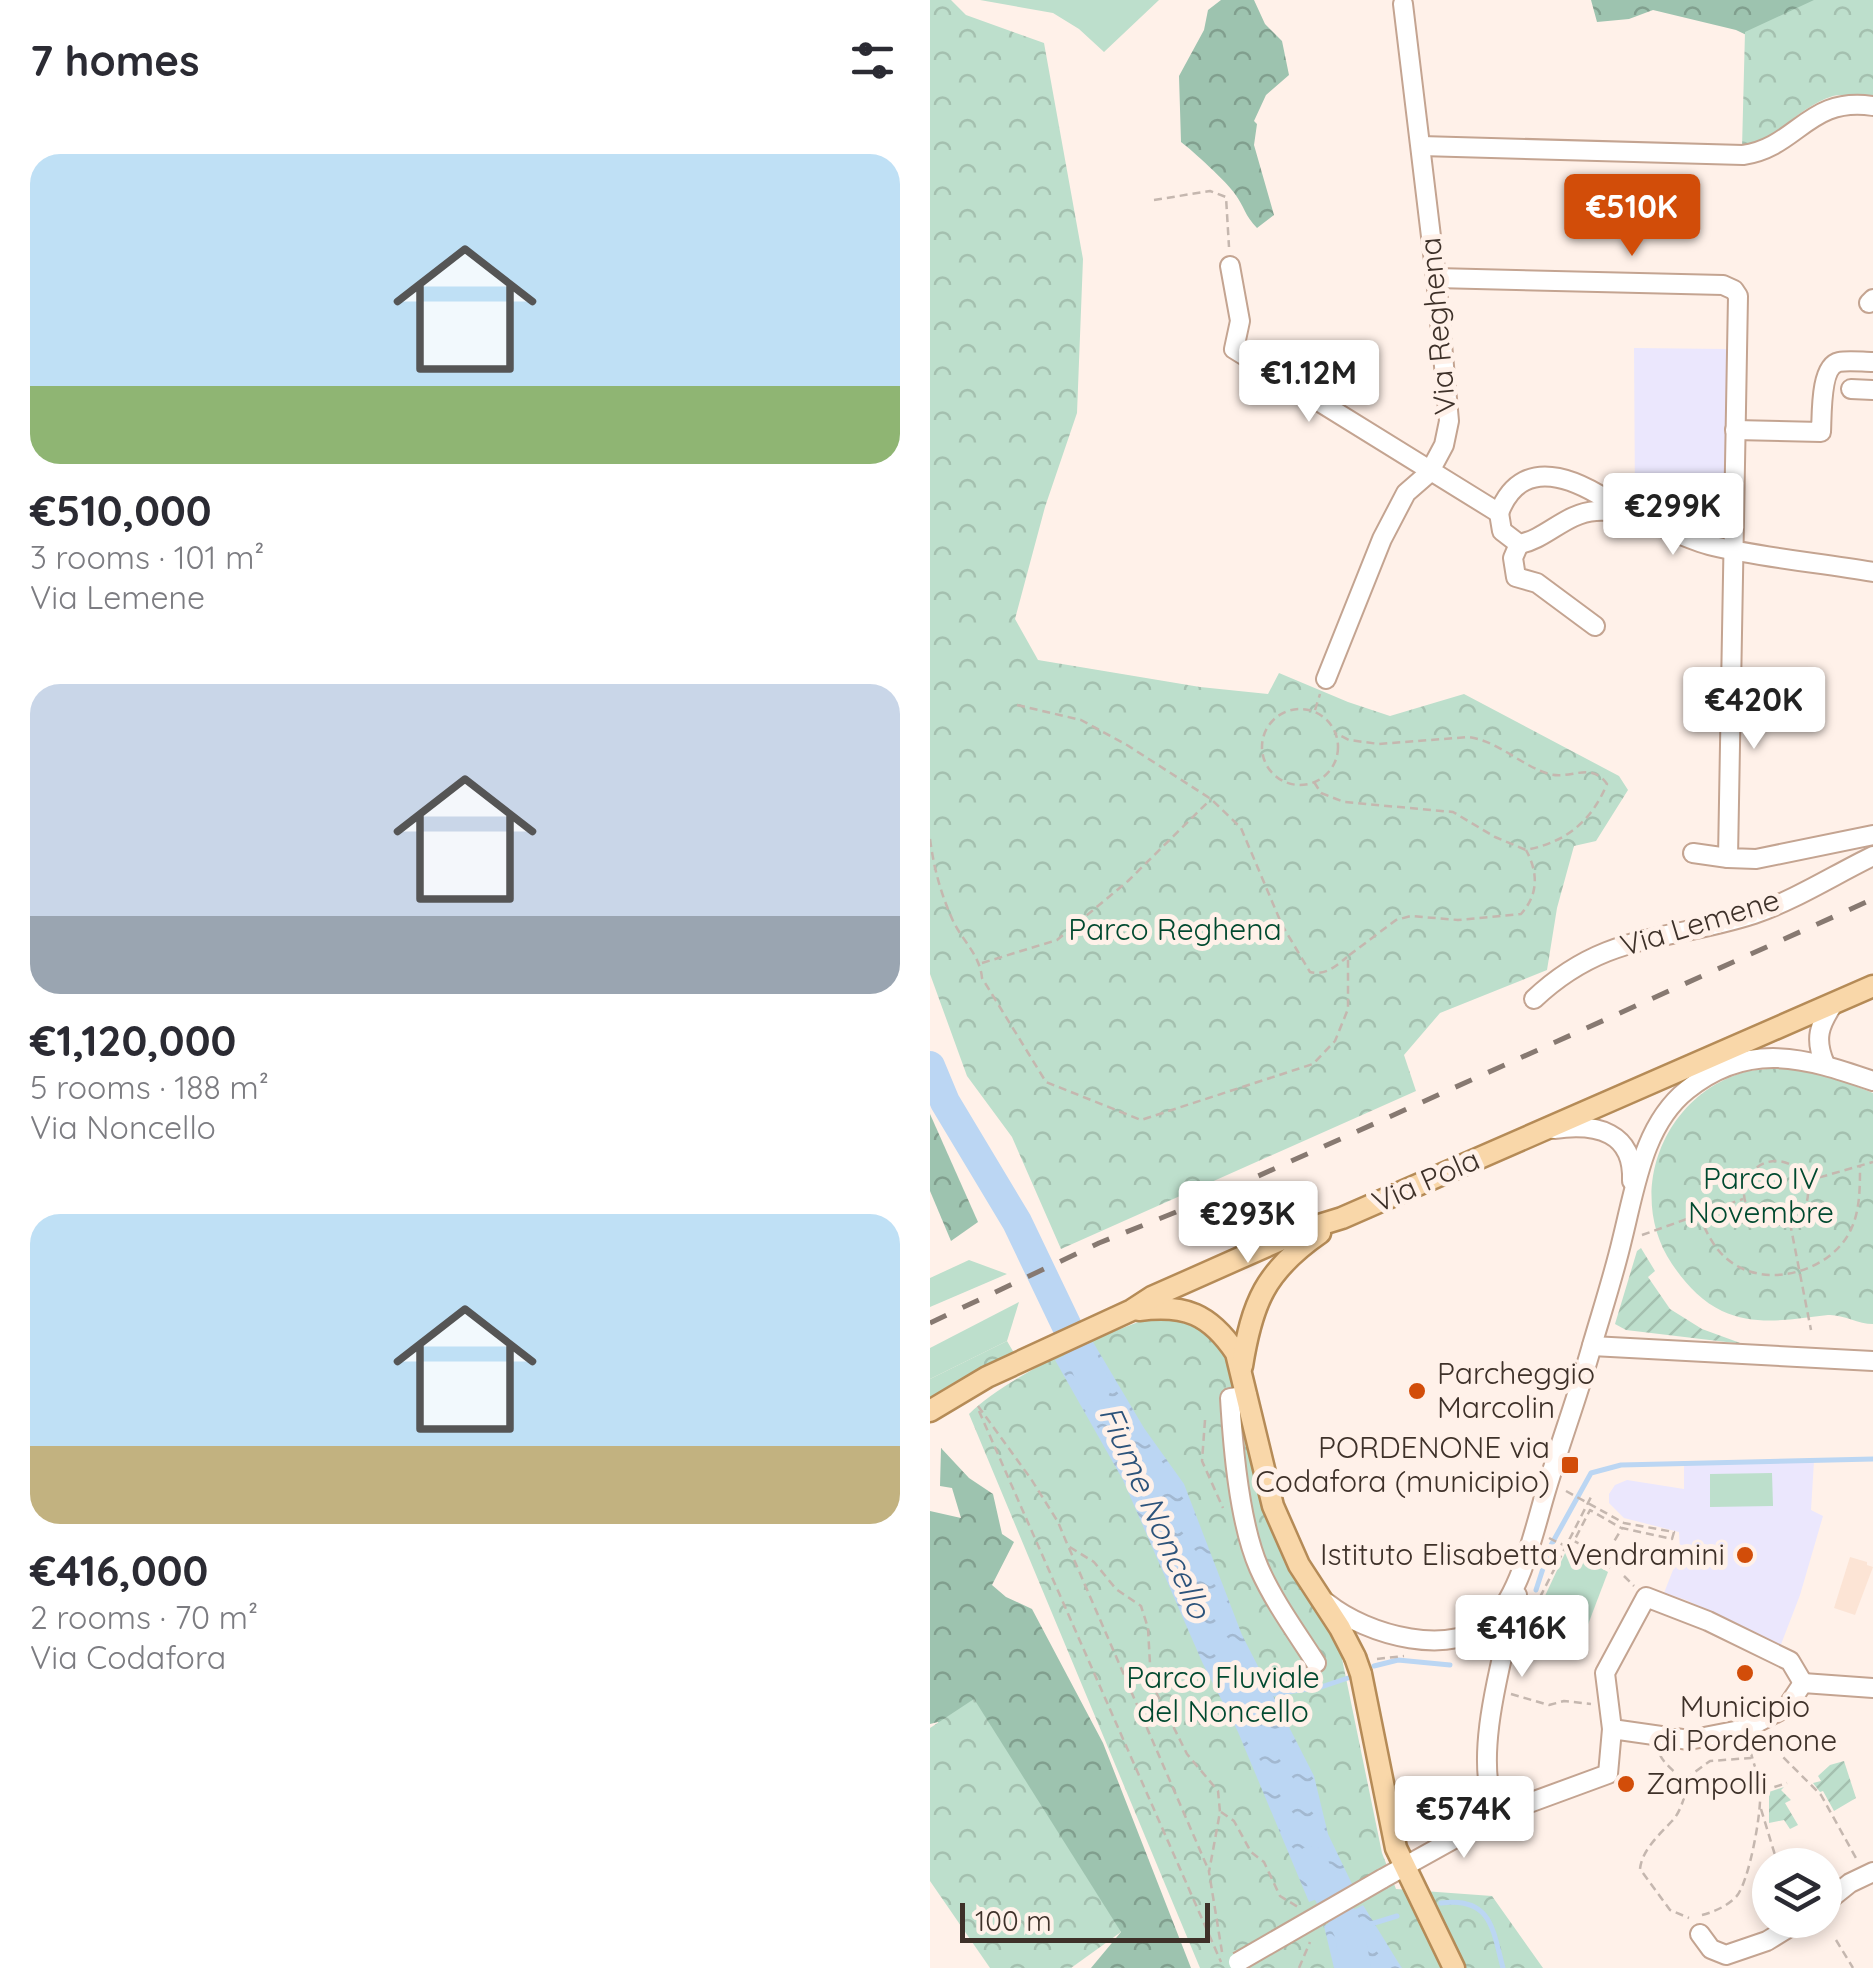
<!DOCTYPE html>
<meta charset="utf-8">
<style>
body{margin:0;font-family:Quicksand,sans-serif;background:#f2f2f3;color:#2b2b33;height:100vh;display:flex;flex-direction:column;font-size:38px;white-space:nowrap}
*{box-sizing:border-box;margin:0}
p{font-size:32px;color:#7c7c81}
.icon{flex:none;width:55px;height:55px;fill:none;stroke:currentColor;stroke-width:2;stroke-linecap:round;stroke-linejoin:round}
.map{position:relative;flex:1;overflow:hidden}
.drawer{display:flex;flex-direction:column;background:#fff;width:930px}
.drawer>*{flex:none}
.fabs{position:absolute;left:822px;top:1848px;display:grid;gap:20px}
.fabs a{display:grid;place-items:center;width:90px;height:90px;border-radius:50%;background:#fff;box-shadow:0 5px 15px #0003;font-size:50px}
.scale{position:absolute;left:30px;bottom:25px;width:250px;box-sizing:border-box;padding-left:10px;border:5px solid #3e3129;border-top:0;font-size:28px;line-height:35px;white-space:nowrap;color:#3e3129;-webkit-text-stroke:8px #fff1e9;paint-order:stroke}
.price{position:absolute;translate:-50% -85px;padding:0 22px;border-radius:10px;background:#fff;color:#222;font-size:32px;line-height:65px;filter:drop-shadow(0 2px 5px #0008)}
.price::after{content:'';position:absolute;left:50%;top:60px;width:30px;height:22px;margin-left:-15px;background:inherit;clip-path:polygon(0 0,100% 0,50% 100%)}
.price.active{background:#d24d09;color:#fff}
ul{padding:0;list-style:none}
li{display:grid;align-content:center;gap:20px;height:530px;padding:0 30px}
li span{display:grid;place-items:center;height:310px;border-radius:30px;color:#555}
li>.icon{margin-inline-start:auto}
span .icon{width:180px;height:180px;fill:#fffc;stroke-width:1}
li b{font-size:42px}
h2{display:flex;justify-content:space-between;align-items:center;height:120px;padding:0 30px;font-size:42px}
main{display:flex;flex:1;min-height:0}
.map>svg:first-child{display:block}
.built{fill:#fce4d5}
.education{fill:#ebe7fd}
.grass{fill:#bddfcc}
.forest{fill:url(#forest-crowns)}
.park{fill:url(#park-crowns)}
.garden{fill:url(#garden-furrows)}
.water{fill:url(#water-ripples)}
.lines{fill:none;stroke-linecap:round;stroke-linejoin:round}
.stream{stroke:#bbd6f3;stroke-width:5}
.river{stroke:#bbd6f3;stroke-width:30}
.minor-casing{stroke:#c4a491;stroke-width:22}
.major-casing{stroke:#b58b57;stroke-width:25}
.path{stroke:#c5b7af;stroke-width:2.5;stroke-dasharray:8 5;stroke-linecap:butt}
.minor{stroke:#fff;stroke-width:18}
.major{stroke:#f9d7a9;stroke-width:20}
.rail{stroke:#877971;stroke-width:5;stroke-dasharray:18 18;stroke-linecap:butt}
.minor-bridge-casing{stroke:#c4a491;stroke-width:22;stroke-linecap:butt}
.major-bridge-casing{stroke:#b58b57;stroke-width:25;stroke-linecap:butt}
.minor-bridge{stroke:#fff;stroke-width:18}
.major-bridge{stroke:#f9d7a9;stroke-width:20}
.poi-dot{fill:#d24d09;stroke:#fff1e9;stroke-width:4}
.labels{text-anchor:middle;stroke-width:10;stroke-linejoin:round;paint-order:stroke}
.street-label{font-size:30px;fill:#3e3129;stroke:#fff1e9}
.park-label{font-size:30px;fill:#00492f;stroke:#fff1e9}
.poi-label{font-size:30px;fill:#3e3129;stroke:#fff1e9;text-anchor:start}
.water-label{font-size:32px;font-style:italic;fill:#2c537b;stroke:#fff1e9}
</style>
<main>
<section class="drawer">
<h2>7 homes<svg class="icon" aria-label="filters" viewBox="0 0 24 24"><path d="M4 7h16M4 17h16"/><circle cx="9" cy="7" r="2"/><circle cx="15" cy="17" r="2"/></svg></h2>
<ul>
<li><span style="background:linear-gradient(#bfe0f5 75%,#8fb573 0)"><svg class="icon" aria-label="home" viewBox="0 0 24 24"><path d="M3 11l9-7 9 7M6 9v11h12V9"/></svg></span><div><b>€510,000</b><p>3 rooms · 101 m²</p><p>Via Lemene</p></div></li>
<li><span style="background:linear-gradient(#c9d6e8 75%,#9aa5b1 0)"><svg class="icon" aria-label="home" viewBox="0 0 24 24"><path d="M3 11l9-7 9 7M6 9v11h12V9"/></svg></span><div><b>€1,120,000</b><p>5 rooms · 188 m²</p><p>Via Noncello</p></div></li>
<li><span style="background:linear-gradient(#bfe0f5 75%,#c2b280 0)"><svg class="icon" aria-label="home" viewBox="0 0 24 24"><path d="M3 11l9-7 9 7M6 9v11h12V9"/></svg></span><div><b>€416,000</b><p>2 rooms · 70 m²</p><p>Via Codafora</p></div></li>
</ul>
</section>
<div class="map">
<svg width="943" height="1968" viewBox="0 0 943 1968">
<defs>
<pattern id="forest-crowns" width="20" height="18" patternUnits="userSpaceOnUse" patternTransform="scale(2.5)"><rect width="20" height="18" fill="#9dc3af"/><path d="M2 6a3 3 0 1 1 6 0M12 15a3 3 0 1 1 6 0" fill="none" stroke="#819f8e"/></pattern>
<pattern id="park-crowns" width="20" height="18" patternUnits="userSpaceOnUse" patternTransform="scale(2.5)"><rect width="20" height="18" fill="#bddfcc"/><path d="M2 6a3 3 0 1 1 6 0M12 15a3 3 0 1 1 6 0" fill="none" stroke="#a4c0af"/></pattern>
<pattern id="garden-furrows" width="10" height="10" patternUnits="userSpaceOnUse" patternTransform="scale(2.5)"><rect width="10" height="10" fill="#bddfcc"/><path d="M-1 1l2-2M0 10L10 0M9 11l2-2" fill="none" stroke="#a4c0af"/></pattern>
<pattern id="water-ripples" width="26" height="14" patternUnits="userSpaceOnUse" patternTransform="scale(2.5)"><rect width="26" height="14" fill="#bbd6f3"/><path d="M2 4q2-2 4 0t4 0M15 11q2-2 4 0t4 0" fill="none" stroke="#a2b8d0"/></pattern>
</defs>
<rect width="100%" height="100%" fill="#fff1e9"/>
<!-- built -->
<path class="built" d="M920 1557 937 1562V1565L943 1567 925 1615 904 1608Z"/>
<!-- education -->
<g class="education">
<path d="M704 348 798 349 795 526 789 534 765 530 705 504Z"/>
<path d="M884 1461 881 1510 893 1516 870 1595 850 1647 756 1600 734 1593 750 1552 749 1532 694 1518 679 1503V1494L685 1485 697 1480 754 1489V1464Z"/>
</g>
<!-- grass -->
<g class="grass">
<path d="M50 0H229L174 52 149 29 123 13Z"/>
<path d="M39 1260 77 1274 0 1307V1278Z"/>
<path d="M89 1302 77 1341 0 1379V1348Z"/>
<path d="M842 1473 843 1506 780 1507V1474Z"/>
<path d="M637 1549 678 1572 646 1656 599 1630Z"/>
</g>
<!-- forest -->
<g class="forest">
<path d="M291 0H324L335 24 352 41 359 75 336 95 324 121 327 124 324 145 344 215 327 228C315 216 314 206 305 194 297 182 263 151 251 142L249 76 274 30 278 10Z"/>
<path d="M661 0H930L827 40 806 30 723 10 699 19 667 22Z"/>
<path d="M0 1114 48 1222 21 1241 0 1191Z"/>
<path d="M11 1448 39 1478 63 1494 72 1534 84 1542 62 1585 76 1597 102 1609 173 1743 261 1968H161L191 1932 8 1722 0 1724V1511L31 1518 22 1488 10 1486Z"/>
</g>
<!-- park -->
<g class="park">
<path d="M0 0H21L36 15 114 43 153 259 147 413 115 507 85 619 108 660 270 687 338 694 349 673 418 702 460 716 534 694 689 776 698 790 666 841 644 846 627 908 617 970 510 1013 474 1055 486 1091 131 1249 82 1137 37 1076 0 974Z"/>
<path d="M884 0H943V98C931 97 915 93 903 96 869 106 847 140 812 148L815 32Z"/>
<path d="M853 1068 900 1076 943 1093V1324C928 1324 912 1314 898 1315 862 1319 827 1327 792 1311 771 1301 755 1283 742 1264 695 1194 733 1095 815 1072 826 1069 841 1069 853 1068Z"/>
<path d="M226 1316 250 1317 271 1326 289 1344 304 1379 328 1485 347 1542 409 1644 452 1853 466 1889 562 1896 613 1968H270L39 1414C78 1375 173 1333 226 1316Z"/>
<path d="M77 1341 84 1353 25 1382 0 1398V1379Z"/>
<path d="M44 1699 191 1932 141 1968H60L0 1881V1728Z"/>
</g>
<!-- garden -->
<g class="garden">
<path d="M711 1248 725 1271 718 1277 740 1309 772 1329 813 1344 696 1330 685 1324 707 1251Z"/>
<path d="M914 1761 926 1798 904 1811 893 1791 890 1792 883 1783 891 1781 888 1776 900 1765Z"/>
<path d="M854 1787 851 1790 861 1800 855 1803 868 1825 860 1829 854 1820 839 1823V1792Z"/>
</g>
<!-- water -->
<g class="water">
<path d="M163 1342 214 1428 254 1484 312 1635 384 1776 398 1834 423 1886 379 1902 308 1732 273 1664 193 1480 125 1360Z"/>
<path d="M433 1905 468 1962 472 1968H404L394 1926Z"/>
</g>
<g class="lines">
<!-- stream -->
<g class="stream">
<path d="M606 1590 620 1547 661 1473 691 1465 943 1459"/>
<path d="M444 1666 468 1660 520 1665"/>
<path d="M336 1695 391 1687 421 1677"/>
<path d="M511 1903C562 1896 563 1931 573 1968"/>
<path d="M441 1924 467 1916"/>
</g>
<!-- river -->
<g class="river">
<path d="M0 1066 15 1102 87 1222 166 1387"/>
<path d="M381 1861 419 1931 426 1968"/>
</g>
<!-- minor casing -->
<g class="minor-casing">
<g id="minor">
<path d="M491 146 813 155C868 147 878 96 943 106"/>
<path d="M300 266 310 321 304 349 569 513"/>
<path d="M506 278 793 285 804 290 808 296 798 858 826 859 943 835"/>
<path d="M939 303 943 299"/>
<path d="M921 389 943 390"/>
<path d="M805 430 891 432C892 415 890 366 909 362 919 360 933 362 943 362"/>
<path d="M569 513 572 531 589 544C617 539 635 513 666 511 706 508 745 537 783 546 835 558 890 563 943 572"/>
<path d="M569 513C594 447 659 485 697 514"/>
<path d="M589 544 583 558 586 577 607 583 665 626"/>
<path d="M396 679 452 539 476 493 499 473 514 445 519 421 506 278 473 4"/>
<path d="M763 853 798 858"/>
<path d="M604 999C676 931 738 942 824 914 865 900 904 875 943 856"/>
<path d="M895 1064C884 1039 889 1025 904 1003"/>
<path d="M624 1129C667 1123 704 1132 702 1181"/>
<path d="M662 1346 943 1361"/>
<path d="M317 1395 300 1398C303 1448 309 1522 329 1568 344 1602 367 1633 386 1663"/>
<path d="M397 1603C436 1635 524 1660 564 1619 591 1591 604 1531 615 1494 630 1443 649 1393 663 1342 673 1308 684 1274 692 1240 705 1189 713 1125 757 1090 819 1040 876 1058 943 1081"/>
<path d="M873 1683 943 1688"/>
<path d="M682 1729 675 1673 716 1597 778 1621 860 1661 873 1683"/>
<path d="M569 1814C538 1768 575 1648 587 1595"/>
<path d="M452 1879 569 1814 678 1774 682 1729 759 1740 815 1729 857 1707 873 1683"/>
<path d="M895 1903 920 1883 943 1872"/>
<path d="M770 1934 781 1949 796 1955 837 1941 871 1920"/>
</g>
</g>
<!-- major casing -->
<g class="major-casing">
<g id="major">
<path d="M209 1310C255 1304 280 1314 306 1353L343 1506 369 1565 410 1628 425 1657"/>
<path d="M312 1366C322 1303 335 1271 390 1233"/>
<path d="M0 1411 57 1377 202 1310 222 1297 373 1230 412 1218 943 986"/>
<path d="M431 1674 466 1848 524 1968"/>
</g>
</g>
<!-- path -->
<g class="path">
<path d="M224 200 280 191 296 197 299 247"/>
<path d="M87 705 151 720 197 745 281 799 311 828 352 925 380 972C395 976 406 966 417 957"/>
<circle cx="370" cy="747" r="38"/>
<path d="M385 710 390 694"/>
<path d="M384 782 391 793 414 802 523 812 565 837 596 850C636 842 661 822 677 784 661 761 641 780 619 774 590 765 570 742 539 737L449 744 419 740 405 733"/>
<path d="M0 839C4 869 11 895 24 923 34 942 50 956 52 978L116 1082 211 1120 383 1064 405 1041 418 1009V956L466 920 481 916 528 920 591 914C609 894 608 872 596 850"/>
<path d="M52 963 127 940 198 881 281 799"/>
<circle cx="846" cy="1193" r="32"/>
<path d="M877 1181 943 1162"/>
<path d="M769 1215C777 1234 786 1253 804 1264 842 1289 905 1269 922 1227 930 1209 930 1186 930 1166"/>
<path d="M860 1223 881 1330"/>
<path d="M712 1235 813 1199"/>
<path d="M48 1406 101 1479 128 1522 138 1546 164 1562 186 1589 211 1606 218 1628 221 1682 257 1754 288 1791 290 1812 279 1872 292 1952"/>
<path d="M49 1411 291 1962"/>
<path d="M275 1420 272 1461 293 1508"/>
<path d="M636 1491 694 1523 744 1532 742 1539 692 1528 675 1557 665 1559"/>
<path d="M619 1538 680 1568"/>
<path d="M139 1548 279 1871"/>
<path d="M675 1557 644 1541 660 1510 691 1528"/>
<path d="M694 1576 704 1586"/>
<path d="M604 1609 662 1495"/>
<path d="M447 1659 474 1656"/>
<path d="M581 1694 619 1705 634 1701 661 1704"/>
<path d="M835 1739 891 1795 926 1858"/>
<path d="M730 1755C737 1769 752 1774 757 1790 753 1800 750 1813 742 1821 729 1835 712 1850 710 1869L740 1910 759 1918"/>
<path d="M755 1779 780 1761 821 1758"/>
<path d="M832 1791 857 1783"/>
<path d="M831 1809 848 1865"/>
<path d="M291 1812 304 1821 321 1852 334 1862 350 1896 368 1907"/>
<path d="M772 1915C784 1912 797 1906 806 1897 819 1883 832 1811 830 1791 829 1776 822 1760 819 1745"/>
<path d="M906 1940 923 1968"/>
<path d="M369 1968 380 1942"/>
</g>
<!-- minor -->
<use href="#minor" class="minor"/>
<!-- major -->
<use href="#major" class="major"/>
<!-- rail -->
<path class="rail" d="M0 1323 169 1243 266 1204 943 899"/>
<!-- minor-bridge casing -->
<g class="minor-bridge-casing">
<path id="minor-bridge" d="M308 1962 452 1879"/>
</g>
<!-- major-bridge casing -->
<g class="major-bridge-casing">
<path id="major-bridge" d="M425 1657 431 1674"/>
</g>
<!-- minor-bridge -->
<use href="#minor-bridge" class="minor-bridge"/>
<!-- major-bridge -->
<use href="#major-bridge" class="major-bridge"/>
</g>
<!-- markers -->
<g class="poi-dot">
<circle cx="487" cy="1391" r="10"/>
<rect x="630" y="1455" width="20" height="20" rx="5"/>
<circle cx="815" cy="1555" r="10"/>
<circle cx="815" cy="1673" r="10"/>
<circle cx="696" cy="1784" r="10"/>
</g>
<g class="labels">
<!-- street labels -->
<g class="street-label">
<text transform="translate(508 326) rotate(-95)" y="10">Via Reghena</text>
<text transform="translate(770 923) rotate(-17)" y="10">Via Lemene</text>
<text transform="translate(496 1181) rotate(-24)" y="10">Via Pola</text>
</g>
<!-- park labels -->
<g class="park-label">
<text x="245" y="940">Parco Reghena</text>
<text x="831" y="1189">Parco IV<tspan x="831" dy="34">Novembre</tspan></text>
<text x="293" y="1688">Parco Fluviale<tspan x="293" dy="34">del Noncello</tspan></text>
</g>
<!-- poi labels -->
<g class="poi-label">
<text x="507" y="1384">Parcheggio<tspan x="507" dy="34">Marcolin</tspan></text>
<text x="620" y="1458" text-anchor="end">PORDENONE via<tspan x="620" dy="34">Codafora (municipio)</tspan></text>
<text x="795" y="1565" text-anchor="end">Istituto Elisabetta Vendramini</text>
<text x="815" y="1717" text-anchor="middle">Municipio<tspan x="815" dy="34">di Pordenone</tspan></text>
<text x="716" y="1794">Zampolli</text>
</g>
<!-- water labels -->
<g class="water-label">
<text transform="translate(225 1512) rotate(66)" y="11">Fiume Noncello</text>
</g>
</g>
</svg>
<div class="fabs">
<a><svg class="icon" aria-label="layers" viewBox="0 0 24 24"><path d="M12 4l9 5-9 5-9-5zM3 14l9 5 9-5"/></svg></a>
</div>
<div class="scale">100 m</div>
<b class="price active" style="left:702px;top:259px">€510K</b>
<b class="price" style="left:379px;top:425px">€1.12M</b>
<b class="price" style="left:743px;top:558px">€299K</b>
<b class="price" style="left:824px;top:752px">€420K</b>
<b class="price" style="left:318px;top:1266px">€293K</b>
<b class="price" style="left:592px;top:1680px">€416K</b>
<b class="price" style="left:534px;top:1861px">€574K</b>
</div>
</main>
